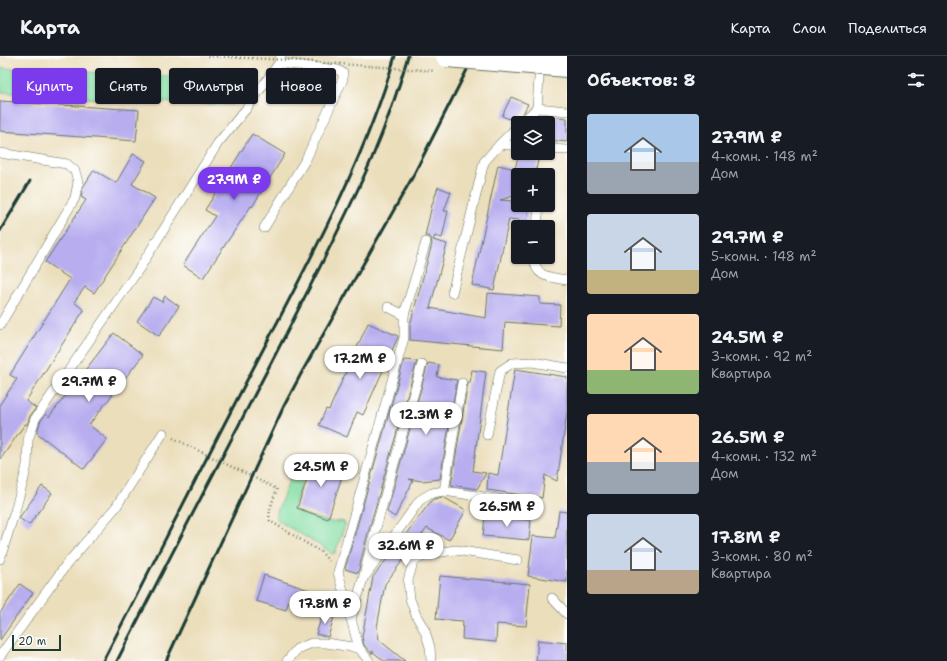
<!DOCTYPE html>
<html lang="ru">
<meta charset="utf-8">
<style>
body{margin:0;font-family:"Shantell Sans",sans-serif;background:#242831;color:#f1f3f6;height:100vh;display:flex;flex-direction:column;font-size:15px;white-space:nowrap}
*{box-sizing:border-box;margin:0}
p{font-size:13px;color:#9ea1a6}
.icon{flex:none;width:22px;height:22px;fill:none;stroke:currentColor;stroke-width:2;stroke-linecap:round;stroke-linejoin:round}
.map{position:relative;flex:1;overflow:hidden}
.details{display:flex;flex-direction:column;background:#171b24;width:380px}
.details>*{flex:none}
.guide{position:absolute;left:12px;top:12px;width:380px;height:36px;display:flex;gap:8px}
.tools{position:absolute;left:511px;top:60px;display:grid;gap:8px}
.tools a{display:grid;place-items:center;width:44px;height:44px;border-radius:4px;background:#171b24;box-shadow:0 1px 3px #0004;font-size:20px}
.scale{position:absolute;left:12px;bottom:10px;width:49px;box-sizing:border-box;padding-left:4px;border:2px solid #1f3d34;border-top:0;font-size:11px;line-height:14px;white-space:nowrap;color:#1f3d34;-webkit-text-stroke:3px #fff;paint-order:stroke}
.price{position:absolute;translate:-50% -34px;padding:0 9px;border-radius:14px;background:#fff;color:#222;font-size:13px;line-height:26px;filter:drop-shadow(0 1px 2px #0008)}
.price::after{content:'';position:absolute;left:50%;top:24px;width:12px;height:9px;margin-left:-6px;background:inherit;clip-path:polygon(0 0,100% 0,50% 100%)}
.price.on{background:#7c3aed;color:#fff}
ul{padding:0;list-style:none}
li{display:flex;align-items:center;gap:12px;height:100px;padding:0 20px}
li span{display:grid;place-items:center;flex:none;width:112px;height:80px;border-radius:4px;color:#555}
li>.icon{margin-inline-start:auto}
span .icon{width:48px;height:48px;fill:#fffc;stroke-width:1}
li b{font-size:17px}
h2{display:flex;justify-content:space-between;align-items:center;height:48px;padding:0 20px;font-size:17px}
.pill{padding:0 14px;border-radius:4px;background:#171b24;box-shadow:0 1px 3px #0004;font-size:14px;line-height:36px}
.pill.on{background:#7c3aed;color:#fff}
header{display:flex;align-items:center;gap:24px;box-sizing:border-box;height:56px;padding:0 20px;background:#171b24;border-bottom:1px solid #363941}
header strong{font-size:19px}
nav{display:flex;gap:22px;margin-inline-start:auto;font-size:14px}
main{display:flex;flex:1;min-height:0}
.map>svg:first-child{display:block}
.green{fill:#85dea4;stroke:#528e6c}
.building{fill:#b7adef}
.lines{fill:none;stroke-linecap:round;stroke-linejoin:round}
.service-casing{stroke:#667563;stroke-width:10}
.path{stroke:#667563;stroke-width:2.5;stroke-dasharray:1 3;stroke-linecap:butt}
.service{stroke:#fff;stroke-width:9}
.rail{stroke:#1f3d34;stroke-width:3}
.trunk-bridge-casing{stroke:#667563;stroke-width:24;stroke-linecap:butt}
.path-bridge{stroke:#667563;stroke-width:2.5;stroke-dasharray:1 3;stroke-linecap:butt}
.trunk-bridge{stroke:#fff;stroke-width:22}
</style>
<header>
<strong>Карта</strong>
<nav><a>Карта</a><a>Слои</a><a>Поделиться</a></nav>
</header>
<main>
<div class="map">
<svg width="567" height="605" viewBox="0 0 567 605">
<rect width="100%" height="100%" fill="#fff"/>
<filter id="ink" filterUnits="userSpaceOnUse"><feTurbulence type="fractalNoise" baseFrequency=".025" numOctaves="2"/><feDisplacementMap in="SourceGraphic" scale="8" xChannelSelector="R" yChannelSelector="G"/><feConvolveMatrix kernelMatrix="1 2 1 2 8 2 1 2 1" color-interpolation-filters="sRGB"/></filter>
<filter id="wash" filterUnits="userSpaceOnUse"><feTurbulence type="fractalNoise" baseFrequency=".012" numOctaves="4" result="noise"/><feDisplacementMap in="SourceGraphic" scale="16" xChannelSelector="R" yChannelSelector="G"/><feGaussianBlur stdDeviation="0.9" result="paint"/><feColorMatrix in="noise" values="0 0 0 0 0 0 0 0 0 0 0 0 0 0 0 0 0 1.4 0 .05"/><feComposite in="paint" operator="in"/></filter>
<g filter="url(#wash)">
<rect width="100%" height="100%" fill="#ebdebb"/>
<!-- green -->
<g class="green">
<path d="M0 12 236 23 241 27 245 31C244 41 240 46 231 49L131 45 0 36Z"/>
<path d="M301 401H304L307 408 294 451 296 455C307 459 319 464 331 466 336 467 339 464 344 466L345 469 335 497 332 498 326 493 280 466 276 462 278 453 298 403Z"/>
</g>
<g id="blocks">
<!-- building -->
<g class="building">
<path d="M511 41 528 48 524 56 515 65 502 60Z"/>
<path d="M0 45 139 54 136 85 0 75Z"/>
<path d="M548 60 567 62V86L548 84Z"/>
<path d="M252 78 285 98 252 151 251 150 203 222 183 209 215 160 205 154Z"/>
<path d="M519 97H531L539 99 535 119 519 116 514 140 500 144 513 145 512 149H529L527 165 509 163 494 234 472 229 498 109 515 113Z"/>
<path d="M133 98 146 105 132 128 155 142 94 237 85 231 74 246 84 254 26 345 36 352 30 360 27 369 25 368 0 404V348L17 323 10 319 70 223 45 206 86 144 81 141 83 131 94 114 116 127Z"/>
<path d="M438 131 451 136 444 155H448L442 182 435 180 433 184 447 188 430 252 486 262 488 237 540 241V248L560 249 559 270 505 266 503 293 410 284V269L432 188 431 182 428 180H425L432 149Z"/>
<path d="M165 240 179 250 159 280 137 265 153 241 162 246Z"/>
<path d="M368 267 398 280V281L363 359 357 356 347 381 319 369 326 353 329 354Z"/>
<path d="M114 277 143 299 89 369 107 383 84 413 37 377 40 366 46 358 49 361Z"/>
<path d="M404 304 417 305 366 484 358 517 345 513Z"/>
<path d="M428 307 439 309 437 321 457 324 440 423 422 425 409 423 413 425 395 461 387 456Z"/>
<path d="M515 313 567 321V357L557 425 545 419 542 442 487 434 488 417 498 419Z"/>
<path d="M472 314 486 316 473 415 486 417 477 433 451 429 468 326 470 327Z"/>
<path d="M315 401 345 411 328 463 297 452Z"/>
<path d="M42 430 52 437 29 469 19 462Z"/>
<path d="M443 441 466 454 449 484 427 472 385 528 377 571 379 584 405 605H384L372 595V598L364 589 362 581 373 521 432 444 434 443Z"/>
<path d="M559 455 567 456V526L528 520 533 480 555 482Z"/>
<path d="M485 460 531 464 529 484 483 480Z"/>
<path d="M264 519 324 539 321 549 290 541 286 554 256 545Z"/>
<path d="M440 520 530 528 526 570 497 568 496 586 462 583 463 565 436 563Z"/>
<path d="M20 528 33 537 0 584V557Z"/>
<path d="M323 557 334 561 328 581 316 578Z"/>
<path d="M538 584 567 587V605H536Z"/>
</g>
</g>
</g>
<g filter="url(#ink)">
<use href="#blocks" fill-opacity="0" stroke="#667563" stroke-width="1"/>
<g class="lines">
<!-- service casing -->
<g class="service-casing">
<g id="service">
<path d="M537 52 567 55"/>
<path d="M521 67 537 52 540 7"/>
<path d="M500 88 518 90"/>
<path d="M548 93 567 94"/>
<path d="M0 97 67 108 75 115 78 126 75 142 0 269"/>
<path d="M537 171 539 149"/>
<path d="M264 172 306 103 343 23V17L338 14 279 7"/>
<path d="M534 201C535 222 550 221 567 224"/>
<path d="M452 237 484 106 500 88 518 70"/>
<path d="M404 259 426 186"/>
<path d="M487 379 500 315 512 307 532 306 567 312"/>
<path d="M444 435 462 327"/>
<path d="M0 503 15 455 24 422 27 409 28 384 35 363 139 213 218 87 246 53 279 7 281 0"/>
<path d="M366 519 420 444 432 437 444 435 524 447"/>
<path d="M552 542 567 558"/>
<path d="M351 563 363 523 372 486 422 308"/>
<path d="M0 600 66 509 116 451 163 377"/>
<path d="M287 605 297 593 312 587H326L359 592"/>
<path d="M369 605 359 592 338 516 404 282V259L388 251"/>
<path d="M431 605 430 591 425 575 416 559 410 543 408 525 413 506 427 498 456 494 518 504"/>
</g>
</g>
<!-- path -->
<path class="path" d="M173 382 277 433C274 441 267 458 270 465L321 496 329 505"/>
<!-- service -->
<use href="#service" class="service"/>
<!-- rail -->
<g class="rail">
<path d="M0 175 30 125"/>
<path d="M103 605C154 506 204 406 256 307 308 207 363 109 395 0"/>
<path d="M117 605C173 494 232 383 289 272 317 216 347 160 372 102 386 69 398 35 408 0"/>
<path d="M166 605 284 350 302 316 412 122 474 0"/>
</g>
<!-- trunk-bridge casing -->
<g class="trunk-bridge-casing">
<path id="trunk-bridge" d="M447 0 567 10"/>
</g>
<!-- path-bridge -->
<path class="path-bridge" d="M208 0 288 4 435 15"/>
<!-- trunk-bridge -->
<use href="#trunk-bridge" class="trunk-bridge"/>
</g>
</g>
</svg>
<div class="tools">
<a><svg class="icon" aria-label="layers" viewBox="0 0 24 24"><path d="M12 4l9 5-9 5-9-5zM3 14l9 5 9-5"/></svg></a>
<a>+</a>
<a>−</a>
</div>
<div class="scale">20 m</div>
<b class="price on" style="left:234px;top:145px">27.9M ₽</b>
<b class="price" style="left:360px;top:324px">17.2M ₽</b>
<b class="price" style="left:89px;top:347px">29.7M ₽</b>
<b class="price" style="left:426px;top:380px">12.3M ₽</b>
<b class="price" style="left:321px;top:432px">24.5M ₽</b>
<b class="price" style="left:507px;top:472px">26.5M ₽</b>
<b class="price" style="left:406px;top:511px">32.6M ₽</b>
<b class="price" style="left:325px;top:569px">17.8M ₽</b>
<div class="guide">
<a class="pill on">Купить</a>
<a class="pill">Снять</a>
<a class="pill">Фильтры</a>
<a class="pill">Новое</a>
</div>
</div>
<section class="details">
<h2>Объектов: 8<svg class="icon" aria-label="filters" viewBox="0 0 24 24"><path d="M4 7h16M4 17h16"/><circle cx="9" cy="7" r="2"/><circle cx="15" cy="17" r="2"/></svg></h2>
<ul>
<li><span style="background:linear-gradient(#a9c7e8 60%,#9aa5b1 0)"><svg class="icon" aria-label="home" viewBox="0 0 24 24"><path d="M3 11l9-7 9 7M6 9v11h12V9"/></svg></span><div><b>27.9M ₽</b><p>4-комн. · 148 m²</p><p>Дом</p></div></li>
<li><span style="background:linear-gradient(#c9d6e8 70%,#c2b280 0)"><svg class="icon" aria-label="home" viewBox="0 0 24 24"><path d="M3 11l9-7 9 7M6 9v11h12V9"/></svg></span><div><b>29.7M ₽</b><p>5-комн. · 148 m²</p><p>Дом</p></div></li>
<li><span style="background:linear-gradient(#ffd9b3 70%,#8fb573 0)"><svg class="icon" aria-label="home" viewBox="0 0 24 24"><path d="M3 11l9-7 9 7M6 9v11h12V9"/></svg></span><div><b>24.5M ₽</b><p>3-комн. · 92 m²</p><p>Квартира</p></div></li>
<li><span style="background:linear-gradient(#ffd9b3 60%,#9aa5b1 0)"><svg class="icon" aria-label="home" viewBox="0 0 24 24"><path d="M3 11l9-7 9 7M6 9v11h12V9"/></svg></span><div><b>26.5M ₽</b><p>4-комн. · 132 m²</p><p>Дом</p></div></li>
<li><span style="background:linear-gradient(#c9d6e8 70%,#b9a48a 0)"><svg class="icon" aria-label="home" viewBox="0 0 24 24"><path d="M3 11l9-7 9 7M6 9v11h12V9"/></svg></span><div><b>17.8M ₽</b><p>3-комн. · 80 m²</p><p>Квартира</p></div></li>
</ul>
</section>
</main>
